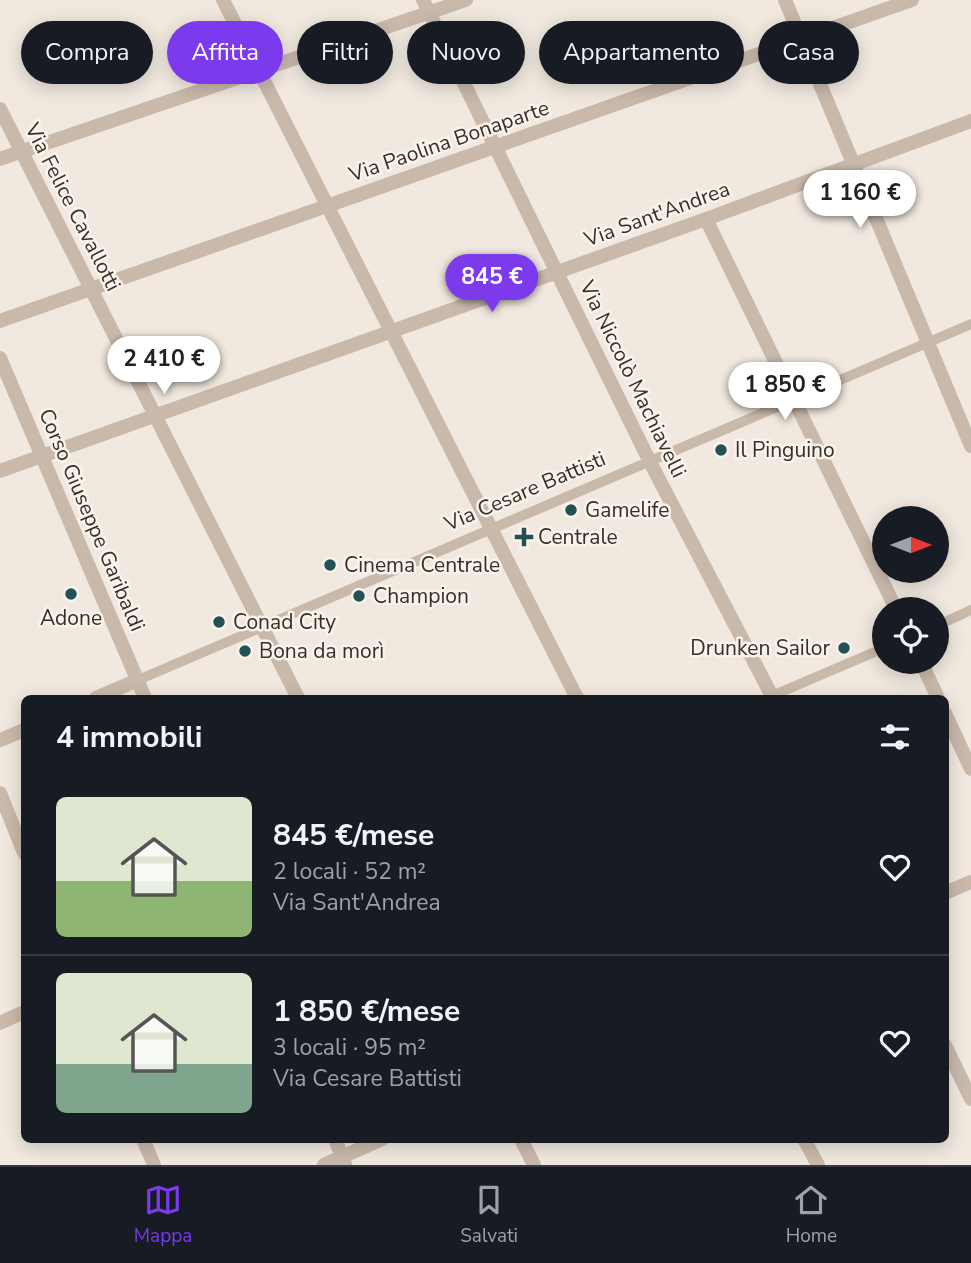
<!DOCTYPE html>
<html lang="it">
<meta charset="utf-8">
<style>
body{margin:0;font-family:"Nunito Sans",sans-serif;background:#20242c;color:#f1f3f6;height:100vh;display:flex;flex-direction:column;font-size:26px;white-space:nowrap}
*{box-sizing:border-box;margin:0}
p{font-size:23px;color:#9ea1a6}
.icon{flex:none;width:38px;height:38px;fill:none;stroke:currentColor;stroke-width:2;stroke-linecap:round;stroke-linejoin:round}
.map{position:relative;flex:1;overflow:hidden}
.panel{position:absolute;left:21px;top:695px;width:928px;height:448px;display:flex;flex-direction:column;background:#171b24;border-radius:10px;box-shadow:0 4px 18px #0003}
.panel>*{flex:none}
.top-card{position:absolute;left:21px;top:21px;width:929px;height:63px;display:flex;gap:14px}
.needle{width:46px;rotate:90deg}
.tools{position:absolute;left:872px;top:506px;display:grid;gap:14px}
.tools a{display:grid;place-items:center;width:77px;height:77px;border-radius:50%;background:#171b24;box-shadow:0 4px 18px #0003;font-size:35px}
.price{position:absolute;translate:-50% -60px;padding:0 16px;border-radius:24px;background:#fff;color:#222;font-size:23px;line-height:46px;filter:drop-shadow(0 2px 4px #0008)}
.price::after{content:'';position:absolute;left:50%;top:42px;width:21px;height:16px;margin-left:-10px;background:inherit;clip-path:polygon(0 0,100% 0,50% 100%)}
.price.on{background:#7c3aed;color:#fff}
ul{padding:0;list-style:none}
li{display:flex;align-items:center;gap:21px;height:175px;padding:0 35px}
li+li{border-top:2px solid #363941}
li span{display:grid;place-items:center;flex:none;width:196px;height:140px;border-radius:10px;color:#555}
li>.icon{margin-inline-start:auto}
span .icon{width:84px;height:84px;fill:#fffc;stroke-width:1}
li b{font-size:30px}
h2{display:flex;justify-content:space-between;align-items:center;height:84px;padding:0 35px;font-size:30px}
.tag{padding:0 24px;border-radius:32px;background:#171b24;box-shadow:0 4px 18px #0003;font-size:24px;line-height:63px}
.tag.on{background:#7c3aed;color:#fff}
.tab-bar{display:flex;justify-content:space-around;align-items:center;height:98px;border-top:2px solid #363941;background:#171b24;font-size:19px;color:#9ea1a6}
.tab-bar a{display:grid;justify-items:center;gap:4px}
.tab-bar .on{color:#7c3aed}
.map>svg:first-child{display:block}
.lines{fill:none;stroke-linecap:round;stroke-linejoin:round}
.pedestrian{stroke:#c9b9ab;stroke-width:10}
.minor{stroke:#c9b9ab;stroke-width:14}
.poi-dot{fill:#225256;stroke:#f9f3eb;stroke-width:2.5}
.labels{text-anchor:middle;stroke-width:5;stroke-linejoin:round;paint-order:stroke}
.street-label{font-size:21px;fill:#372e2a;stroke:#f9f3eb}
.poi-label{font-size:21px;fill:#372e2a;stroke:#f9f3eb;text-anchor:start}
</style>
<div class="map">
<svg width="971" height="1165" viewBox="0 0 971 1165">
<rect width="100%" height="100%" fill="#f1e9df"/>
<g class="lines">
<!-- pedestrian -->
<g class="pedestrian">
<path d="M936 626 971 610"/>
<path d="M138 680 971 324"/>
<path d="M767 698 884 648"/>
</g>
<!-- minor -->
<g class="minor">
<path d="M223 0 577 698"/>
<path d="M423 0 650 462 773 698"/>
<path d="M785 0 971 446"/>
<path d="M0 109 298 698"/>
<path d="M0 159 466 0"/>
<path d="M706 219 896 609"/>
<path d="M0 321 912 0"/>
<path d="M0 358 145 698"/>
<path d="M0 471 706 219 971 121"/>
<path d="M921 662 938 698"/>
<path d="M96 698 138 680"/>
<path d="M945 713 971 769"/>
<path d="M0 740 24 730"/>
<path d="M0 793 24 853"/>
<path d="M945 893 971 882"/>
<path d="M0 1023 24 1012"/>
<path d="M945 1045 971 1099"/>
<path d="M143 1139 154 1165"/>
<path d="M335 1139 345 1164"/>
<path d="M521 1139 534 1165"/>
<path d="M804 1139 818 1165"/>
<path d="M324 1165 382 1139"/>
</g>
</g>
<!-- markers -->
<g class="poi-dot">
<circle cx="721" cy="450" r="7"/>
<circle cx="571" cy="510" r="7"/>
<path d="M520.5 526.5h7v7h7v7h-7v7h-7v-7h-7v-7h7z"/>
<circle cx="330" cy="565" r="7"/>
<circle cx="71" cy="594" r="7"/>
<circle cx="359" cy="596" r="7"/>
<circle cx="219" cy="622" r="7"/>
<circle cx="844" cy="648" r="7"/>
<circle cx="245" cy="651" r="7"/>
</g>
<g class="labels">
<!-- street labels -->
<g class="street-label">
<text transform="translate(449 141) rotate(-19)" y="7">Via Paolina Bonaparte</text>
<text transform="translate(73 207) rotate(63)" y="7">Via Felice Cavallotti</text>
<text transform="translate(657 214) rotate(-20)" y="7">Via Sant'Andrea</text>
<text transform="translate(633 379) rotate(64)" y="7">Via Niccolò Machiavelli</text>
<text transform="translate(525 491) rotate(-23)" y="7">Via Cesare Battisti</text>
<text transform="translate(92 520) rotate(67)" y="7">Corso Giuseppe Garibaldi</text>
</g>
<!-- poi labels -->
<g class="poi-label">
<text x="735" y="457">Il Pinguino</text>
<text x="585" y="517">Gamelife</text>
<text x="538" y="544">Centrale</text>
<text x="344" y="572">Cinema Centrale</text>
<text x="373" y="603">Champion</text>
<text x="71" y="625" text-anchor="middle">Adone</text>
<text x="233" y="629">Conad City</text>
<text x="830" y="655" text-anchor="end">Drunken Sailor</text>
<text x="259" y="658">Bona da morì</text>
</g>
</g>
</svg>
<div class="tools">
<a><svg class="needle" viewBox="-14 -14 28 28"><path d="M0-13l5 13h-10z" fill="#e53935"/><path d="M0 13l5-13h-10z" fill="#9ea1a6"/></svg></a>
<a><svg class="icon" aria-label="locate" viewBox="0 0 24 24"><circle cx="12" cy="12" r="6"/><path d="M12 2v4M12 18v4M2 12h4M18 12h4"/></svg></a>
</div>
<b class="price" style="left:860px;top:230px">1 160 €</b>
<b class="price on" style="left:492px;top:314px">845 €</b>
<b class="price" style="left:164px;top:396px">2 410 €</b>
<b class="price" style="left:785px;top:422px">1 850 €</b>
<div class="top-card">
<a class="tag">Compra</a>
<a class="tag on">Affitta</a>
<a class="tag">Filtri</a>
<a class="tag">Nuovo</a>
<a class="tag">Appartamento</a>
<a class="tag">Casa</a>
</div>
<section class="panel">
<h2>4 immobili<svg class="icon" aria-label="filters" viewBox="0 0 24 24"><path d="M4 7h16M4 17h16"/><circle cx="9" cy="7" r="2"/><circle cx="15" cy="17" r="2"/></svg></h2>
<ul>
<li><span style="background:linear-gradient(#dfe7d0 60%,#8fb573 0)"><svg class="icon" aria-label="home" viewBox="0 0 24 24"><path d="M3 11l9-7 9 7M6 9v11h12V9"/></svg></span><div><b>845 €/mese</b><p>2 locali · 52 m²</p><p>Via Sant'Andrea</p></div><svg class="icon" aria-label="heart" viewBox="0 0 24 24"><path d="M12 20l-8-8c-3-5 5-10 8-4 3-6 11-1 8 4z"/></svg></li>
<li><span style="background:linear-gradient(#dfe7d0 65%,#7fa58c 0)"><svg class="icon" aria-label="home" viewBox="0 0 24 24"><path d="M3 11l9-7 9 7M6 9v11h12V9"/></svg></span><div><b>1 850 €/mese</b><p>3 locali · 95 m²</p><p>Via Cesare Battisti</p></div><svg class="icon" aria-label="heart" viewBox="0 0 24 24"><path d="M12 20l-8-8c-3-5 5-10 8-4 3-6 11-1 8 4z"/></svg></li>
</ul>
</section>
</div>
<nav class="tab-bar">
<a class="on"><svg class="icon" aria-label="map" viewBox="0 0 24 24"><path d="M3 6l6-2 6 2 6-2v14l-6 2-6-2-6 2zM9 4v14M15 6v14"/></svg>Mappa</a>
<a><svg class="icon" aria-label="saved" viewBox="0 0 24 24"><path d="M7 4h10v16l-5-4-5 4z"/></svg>Salvati</a>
<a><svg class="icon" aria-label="home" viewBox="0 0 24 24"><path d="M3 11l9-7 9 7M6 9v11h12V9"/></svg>Home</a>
</nav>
